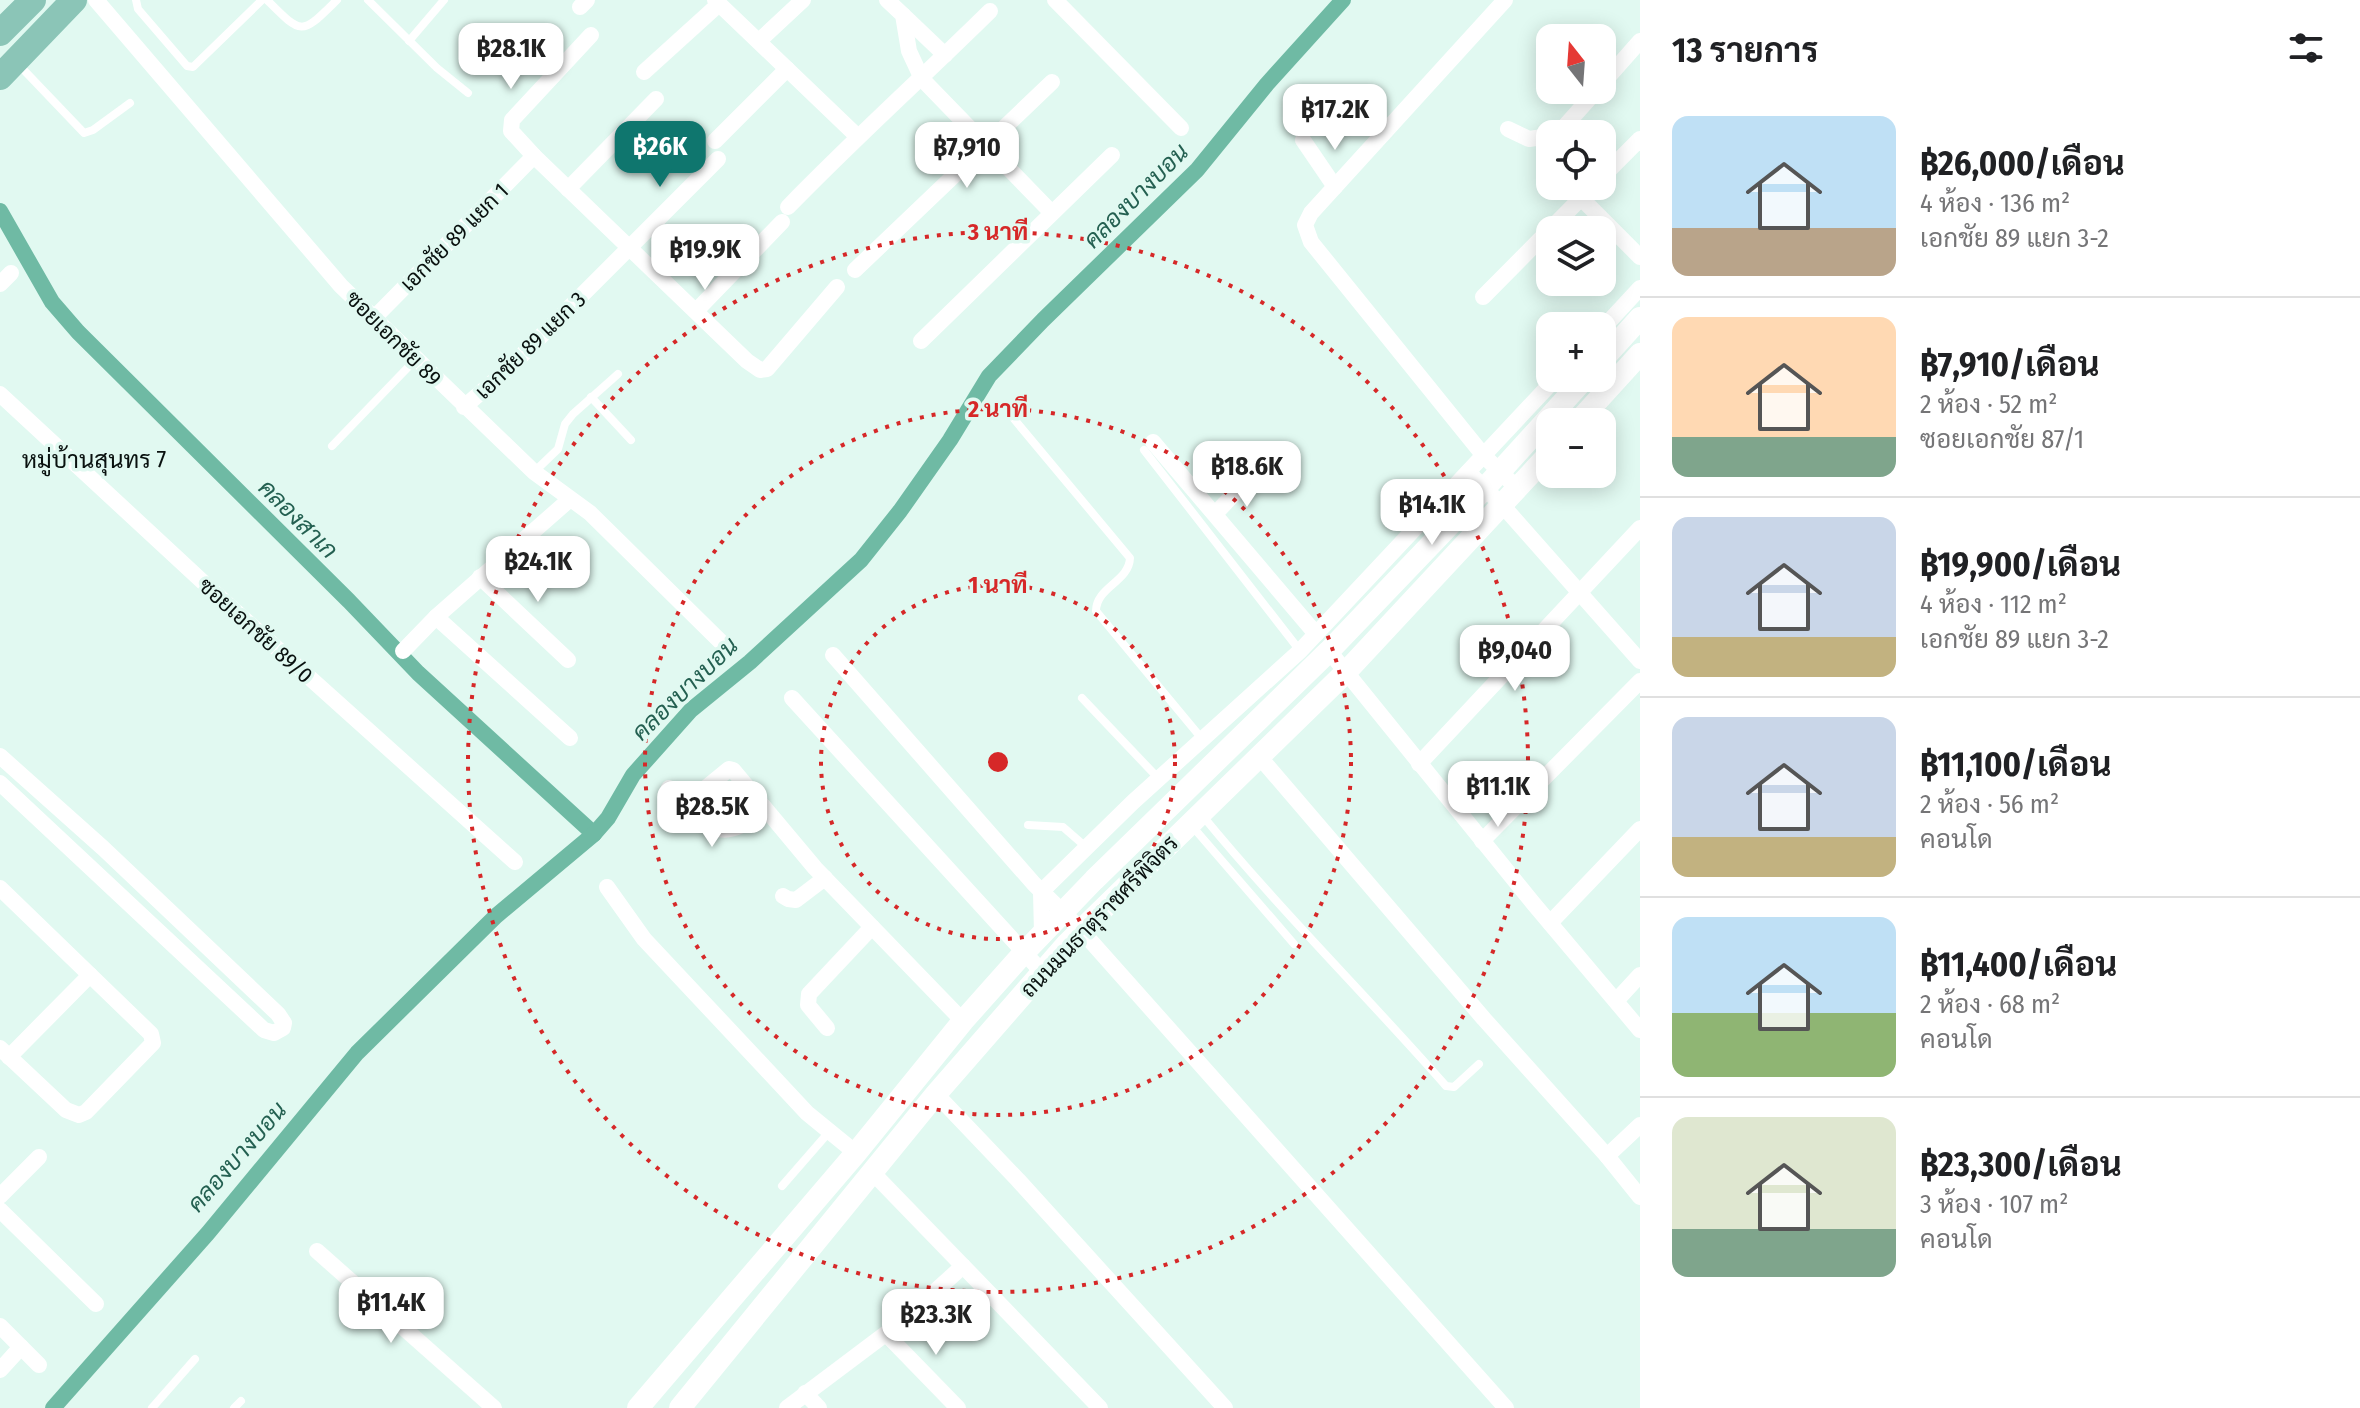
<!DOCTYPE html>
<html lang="th">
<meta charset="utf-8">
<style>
body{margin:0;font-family:"Fira Sans Condensed",Sarabun,sans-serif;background:#f2f2f2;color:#202124;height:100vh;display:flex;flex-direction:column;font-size:30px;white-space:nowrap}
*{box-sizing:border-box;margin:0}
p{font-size:26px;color:#757577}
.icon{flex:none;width:44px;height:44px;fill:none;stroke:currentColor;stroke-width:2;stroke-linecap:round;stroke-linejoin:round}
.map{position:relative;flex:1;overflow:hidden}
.drawer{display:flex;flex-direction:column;background:#fff;width:720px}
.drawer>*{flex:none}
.needle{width:52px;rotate:343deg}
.buttons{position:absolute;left:1536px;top:24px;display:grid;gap:16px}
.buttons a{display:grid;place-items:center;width:80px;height:80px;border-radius:16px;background:#fff;box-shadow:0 4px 20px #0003;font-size:40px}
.price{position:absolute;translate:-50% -68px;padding:0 18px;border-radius:16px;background:#fff;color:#222;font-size:26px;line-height:52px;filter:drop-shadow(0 2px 4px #0008)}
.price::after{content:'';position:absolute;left:50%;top:48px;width:24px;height:18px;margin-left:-12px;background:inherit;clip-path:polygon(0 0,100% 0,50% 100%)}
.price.current{background:#0f766e;color:#fff}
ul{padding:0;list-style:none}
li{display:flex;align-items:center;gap:24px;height:200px;padding:0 32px}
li+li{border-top:2px solid #e0e0e0}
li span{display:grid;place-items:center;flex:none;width:224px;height:160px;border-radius:16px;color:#555}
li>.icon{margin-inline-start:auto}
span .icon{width:96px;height:96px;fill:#fffc;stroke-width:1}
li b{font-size:34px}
h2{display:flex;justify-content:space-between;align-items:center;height:96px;padding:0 32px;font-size:34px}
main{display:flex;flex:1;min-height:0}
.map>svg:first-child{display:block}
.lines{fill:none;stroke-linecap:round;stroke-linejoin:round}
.canal{stroke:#6fbaa4;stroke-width:16}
.lane{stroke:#fff;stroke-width:8}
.street{stroke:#fff;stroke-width:16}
.secondary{stroke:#fff;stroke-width:22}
.primary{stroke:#8bc5b7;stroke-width:26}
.ring{fill:none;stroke:#d62828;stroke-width:4;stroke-dasharray:4 8}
.labels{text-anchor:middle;stroke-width:7;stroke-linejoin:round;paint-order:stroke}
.street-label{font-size:22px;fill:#09110f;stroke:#e1f9f1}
.water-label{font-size:24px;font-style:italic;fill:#246051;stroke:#e1f9f1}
.neighbourhood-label{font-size:24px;fill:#09110f;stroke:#e1f9f1}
.centre{fill:#d62828;stroke:#e1f9f1;stroke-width:4}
.ring-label{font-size:24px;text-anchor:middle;font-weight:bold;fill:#d62828;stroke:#e1f9f1;stroke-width:7;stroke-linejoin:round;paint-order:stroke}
</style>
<main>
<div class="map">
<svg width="1640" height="1408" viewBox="0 0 1640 1408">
<rect width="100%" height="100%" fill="#e1f9f1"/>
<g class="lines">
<!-- canal -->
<g class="canal">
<path d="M0 211 52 302 78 332 349 601 418 673 594 834"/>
<path d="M53 1408 208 1233 357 1053 496 916 594 834 608 818 633 775 691 710 750 662 861 560 900 511 950 440 989 376 1043 320 1197 170 1267 84 1343 0"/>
</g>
<!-- lane -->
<g class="lane">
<path d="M136 0 138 9 187 66 193 67 262 0"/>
<path d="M267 0C303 36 301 35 337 0"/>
<path d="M368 0 437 68 468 93"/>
<path d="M409 41 444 0"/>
<path d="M19 65 84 133 93 130 130 103"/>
<path d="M591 397 631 440"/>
<path d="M1014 419 1130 558C1129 582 1096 587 1096 611L1203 740"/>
<path d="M332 446 416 359"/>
<path d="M1144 450 1301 652"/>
<path d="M534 472 558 449 565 424 573 414 618 374"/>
<path d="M1082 698 1159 779"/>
<path d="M1202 815C1279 909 1366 995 1446 1086L1454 1087 1479 1064"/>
<path d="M1028 825 1063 827 1086 847"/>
<path d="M1192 826 1294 944"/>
<path d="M782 1186 829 1132"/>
<path d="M152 1408 195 1359"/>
<path d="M234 1408 241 1401"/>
</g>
<!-- street -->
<g class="street">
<path d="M96 0 341 286 534 472 590 513 723 644"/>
<path d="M715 0 857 136"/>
<path d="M887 0 903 15 909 51 922 79 1052 213"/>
<path d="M1055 0 1181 128"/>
<path d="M1505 0 1311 213 1305 225 1311 242 1484 456 1518 489"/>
<path d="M580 7 587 0"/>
<path d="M903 15 945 55"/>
<path d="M591 35 512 120 511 131 534 156 747 361 760 370 767 369 837 287"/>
<path d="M759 41 803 0"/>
<path d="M644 72 719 4"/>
<path d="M1602 84 1640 41"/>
<path d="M1508 129 1529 139 1550 136"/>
<path d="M1555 134 1564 127 1597 90"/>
<path d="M1303 140 1335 187"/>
<path d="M715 141 787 69"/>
<path d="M1602 177 1640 139"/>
<path d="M568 189 656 99"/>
<path d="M1581 198 1640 257"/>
<path d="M788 207C854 139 923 77 990 11"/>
<path d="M855 270 1052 82"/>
<path d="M0 284 11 273"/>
<path d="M1483 297 1593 186"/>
<path d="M696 311 782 222"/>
<path d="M374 318 534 156"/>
<path d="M1602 329 1640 288"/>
<path d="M921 341 1112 155"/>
<path d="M0 394 204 583 515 862"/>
<path d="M464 407 509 368 718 159"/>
<path d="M1153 442 1316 634"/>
<path d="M1468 472 1503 506 1640 661"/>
<path d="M1215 514 1251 476"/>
<path d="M480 577 568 660"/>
<path d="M436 617 570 738"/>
<path d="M403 651 436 617 569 500"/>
<path d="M1329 651 1533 903 1640 1030"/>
<path d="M833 655 1034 884 1080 929 1506 1408"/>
<path d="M792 698 1042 972"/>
<path d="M1258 755 1484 1019 1607 1156 1640 1197"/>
<path d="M0 756 103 848 278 1014 284 1023 283 1028 274 1033 264 1030 0 783"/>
<path d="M1419 764 1640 528"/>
<path d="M669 788C701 822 722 852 764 807"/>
<path d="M685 805 729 769 733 770 815 868 963 1021"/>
<path d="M1482 841 1640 681"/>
<path d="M607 887 644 939 765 1068 807 1113 856 1153"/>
<path d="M0 888 151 1034 153 1043 86 1112 79 1115 66 1110 0 1048"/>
<path d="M783 896 788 899 796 900 825 878"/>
<path d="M1550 923 1640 829"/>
<path d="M1042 933 1041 892 1133 802 1300 651 1556 378"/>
<path d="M1616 1001 1640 975"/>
<path d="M827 1028 808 1005 809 994 872 927"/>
<path d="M9 1057 90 975"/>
<path d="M936 1094 1018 1180 1225 1408"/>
<path d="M1607 1156 1640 1125"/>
<path d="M0 1196 39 1157"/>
<path d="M0 1210 96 1304"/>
<path d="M317 1251 494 1408"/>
<path d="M963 1266 1100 1408"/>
<path d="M0 1326 39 1365"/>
<path d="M886 1334 958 1408"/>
<path d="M0 1370 21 1347"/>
<path d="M805 1393 819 1408"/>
<path d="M787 1408 900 1323 963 1266 872 1172"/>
</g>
<!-- secondary -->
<g class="secondary">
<path d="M1602 360 1640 318"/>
<path d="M1578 422 1640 354"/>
<path d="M638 1408 856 1153 963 1021 1020 957 1094 880 1329 651 1485 488 1585 378"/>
<path d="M680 1408 936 1094 1066 945 1346 672 1550 453"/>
</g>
<!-- primary -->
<g class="primary">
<path d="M0 33 33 0"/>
<path d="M0 77 74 0"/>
</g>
</g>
<!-- distance rings -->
<g class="ring">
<circle cx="998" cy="762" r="177"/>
<circle cx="998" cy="762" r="353"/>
<circle cx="998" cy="762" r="530"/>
</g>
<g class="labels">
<!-- street labels -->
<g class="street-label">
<text transform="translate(454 237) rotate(-45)" y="8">เอกชัย 89 แยก 1</text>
<text transform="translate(394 338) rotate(45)" y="8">ซอยเอกชัย 89</text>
<text transform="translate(530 345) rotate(-44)" y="8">เอกชัย 89 แยก 3</text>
<text transform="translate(256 630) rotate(42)" y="8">ซอยเอกชัย 89/0</text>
<text transform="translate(1099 916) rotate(-46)" y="8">ถนนมนธาตุราชศรีพิจิตร</text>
</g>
<!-- water labels -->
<g class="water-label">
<text transform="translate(1136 196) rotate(-45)" y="8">คลองบางบอน</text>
<text transform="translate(298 519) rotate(45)" y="8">คลองสาเก</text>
<text transform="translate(685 689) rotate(-44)" y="8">คลองบางบอน</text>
<text transform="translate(237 1157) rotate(-49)" y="8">คลองบางบอน</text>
</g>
<!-- neighbourhood labels -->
<g class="neighbourhood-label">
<text x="94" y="468">หมู่บ้านสุนทร 7</text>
</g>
</g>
<circle cx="998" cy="762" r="12" class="centre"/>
<g class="ring-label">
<text x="998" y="240">3 นาที</text>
<text x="998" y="417">2 นาที</text>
<text x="998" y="593">1 นาที</text>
</g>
</svg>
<div class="buttons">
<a><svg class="needle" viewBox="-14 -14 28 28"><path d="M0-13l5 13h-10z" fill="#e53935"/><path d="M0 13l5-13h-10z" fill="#757577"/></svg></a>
<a><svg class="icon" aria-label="locate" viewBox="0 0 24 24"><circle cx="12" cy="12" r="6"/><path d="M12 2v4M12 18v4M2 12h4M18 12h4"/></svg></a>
<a><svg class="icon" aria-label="layers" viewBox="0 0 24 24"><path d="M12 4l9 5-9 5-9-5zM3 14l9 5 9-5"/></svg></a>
<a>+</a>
<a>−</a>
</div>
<b class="price" style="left:511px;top:91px">฿28.1K</b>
<b class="price" style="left:1335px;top:152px">฿17.2K</b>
<b class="price current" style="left:660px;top:189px">฿26K</b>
<b class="price" style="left:967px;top:190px">฿7,910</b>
<b class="price" style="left:705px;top:292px">฿19.9K</b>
<b class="price" style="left:1247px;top:509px">฿18.6K</b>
<b class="price" style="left:1432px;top:547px">฿14.1K</b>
<b class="price" style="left:538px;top:604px">฿24.1K</b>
<b class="price" style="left:1515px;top:693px">฿9,040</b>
<b class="price" style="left:1498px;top:829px">฿11.1K</b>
<b class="price" style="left:712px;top:849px">฿28.5K</b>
<b class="price" style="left:391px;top:1345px">฿11.4K</b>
<b class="price" style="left:936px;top:1357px">฿23.3K</b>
</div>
<section class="drawer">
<h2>13 รายการ<svg class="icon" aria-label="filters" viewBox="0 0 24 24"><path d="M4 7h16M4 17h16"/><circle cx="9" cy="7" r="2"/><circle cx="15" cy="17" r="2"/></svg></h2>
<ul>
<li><span style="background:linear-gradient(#bfe0f5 70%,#b9a48a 0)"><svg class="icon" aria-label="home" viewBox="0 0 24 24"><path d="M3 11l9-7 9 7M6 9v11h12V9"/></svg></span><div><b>฿26,000/เดือน</b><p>4 ห้อง · 136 m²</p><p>เอกชัย 89 แยก 3-2</p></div></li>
<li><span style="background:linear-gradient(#ffd9b3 75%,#7fa58c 0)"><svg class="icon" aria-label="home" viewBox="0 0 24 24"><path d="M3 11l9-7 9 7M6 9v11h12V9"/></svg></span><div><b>฿7,910/เดือน</b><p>2 ห้อง · 52 m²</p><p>ซอยเอกชัย 87/1</p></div></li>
<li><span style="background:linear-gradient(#c9d6e8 75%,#c2b280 0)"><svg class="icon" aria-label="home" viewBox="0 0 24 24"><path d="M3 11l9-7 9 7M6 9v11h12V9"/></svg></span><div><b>฿19,900/เดือน</b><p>4 ห้อง · 112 m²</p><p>เอกชัย 89 แยก 3-2</p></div></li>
<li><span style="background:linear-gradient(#c9d6e8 75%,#c2b280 0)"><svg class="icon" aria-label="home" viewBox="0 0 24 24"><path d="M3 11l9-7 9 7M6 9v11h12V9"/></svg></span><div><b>฿11,100/เดือน</b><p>2 ห้อง · 56 m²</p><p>คอนโด</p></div></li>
<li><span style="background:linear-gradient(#bfe0f5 60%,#8fb573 0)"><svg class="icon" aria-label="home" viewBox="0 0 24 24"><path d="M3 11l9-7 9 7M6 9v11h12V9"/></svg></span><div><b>฿11,400/เดือน</b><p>2 ห้อง · 68 m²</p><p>คอนโด</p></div></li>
<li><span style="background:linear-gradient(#dfe7d0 70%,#7fa58c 0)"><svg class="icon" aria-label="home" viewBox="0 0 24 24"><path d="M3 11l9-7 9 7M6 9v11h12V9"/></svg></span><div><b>฿23,300/เดือน</b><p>3 ห้อง · 107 m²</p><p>คอนโด</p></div></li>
</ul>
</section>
</main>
